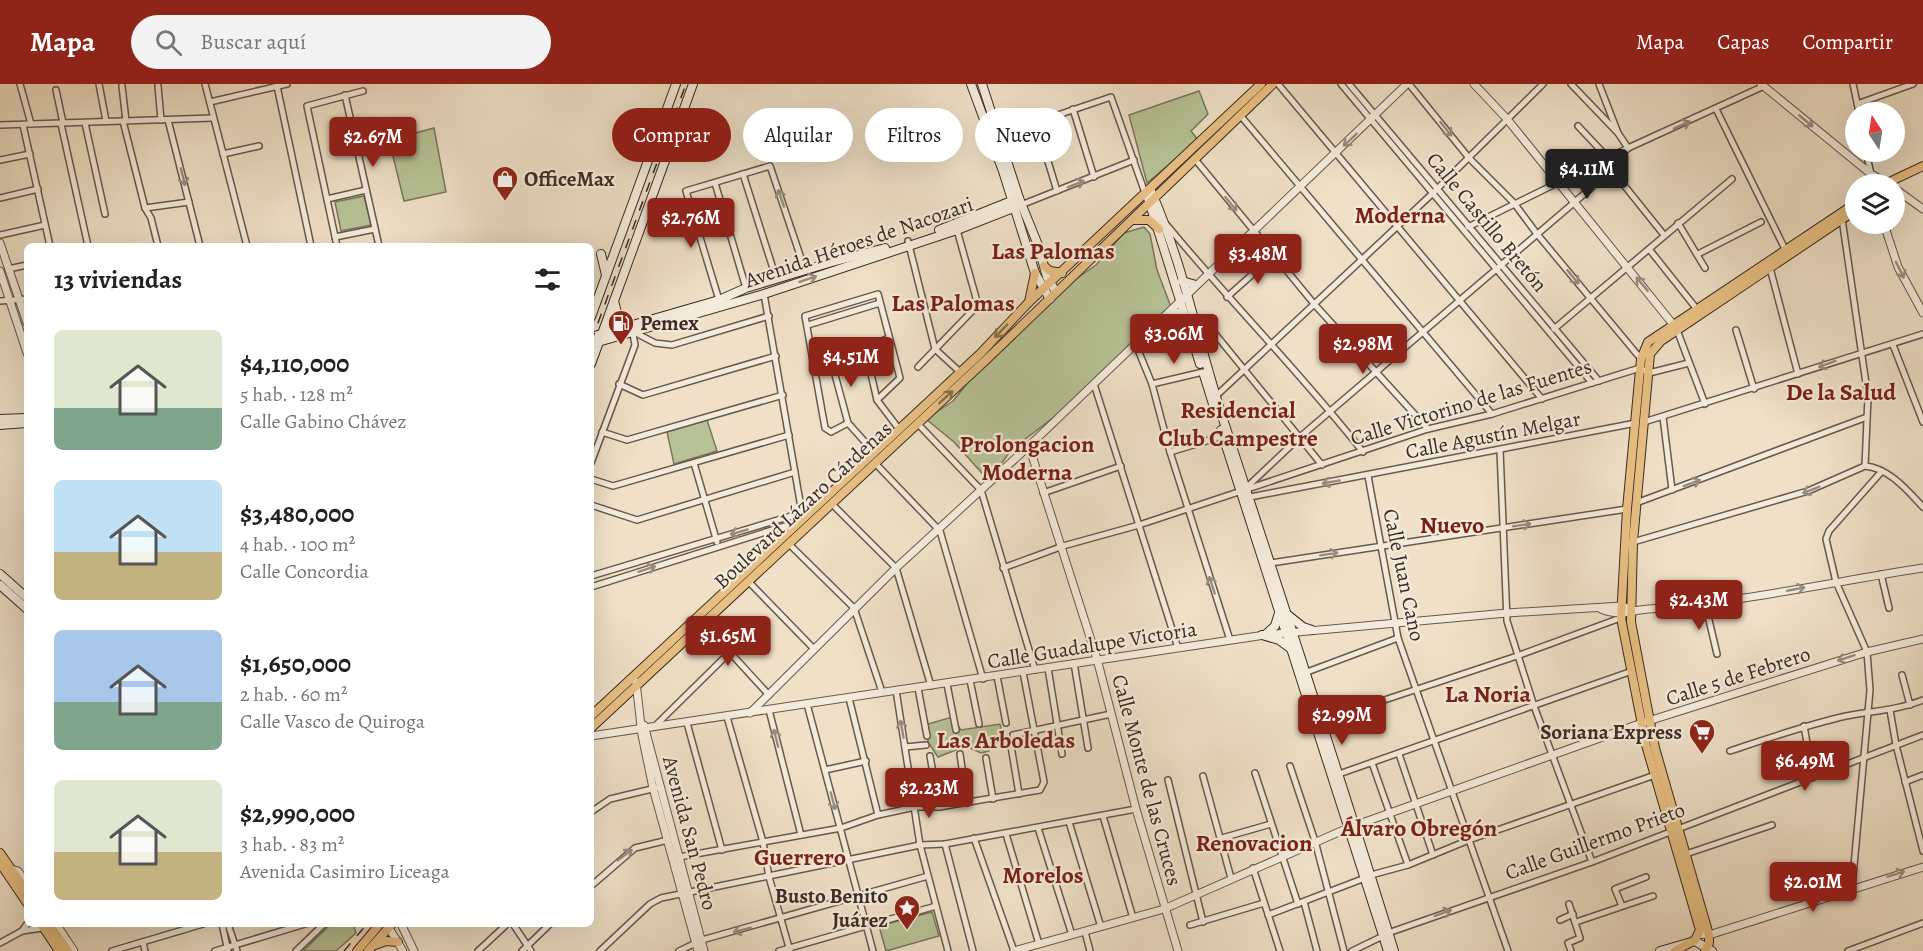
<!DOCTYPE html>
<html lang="es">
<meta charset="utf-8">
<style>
body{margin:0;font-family:Alegreya,serif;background:#f2f2f2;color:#222;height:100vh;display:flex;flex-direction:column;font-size:22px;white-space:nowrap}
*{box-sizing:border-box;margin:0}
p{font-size:20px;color:#767676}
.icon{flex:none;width:33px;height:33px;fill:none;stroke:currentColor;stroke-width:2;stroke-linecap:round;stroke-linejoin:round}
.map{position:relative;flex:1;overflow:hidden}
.details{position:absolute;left:24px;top:159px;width:570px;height:684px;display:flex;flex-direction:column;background:#fff;border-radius:9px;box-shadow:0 6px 24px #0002}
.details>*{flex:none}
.hud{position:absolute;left:612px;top:24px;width:570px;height:54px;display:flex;gap:12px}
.needle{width:39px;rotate:348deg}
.fabs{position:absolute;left:1845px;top:18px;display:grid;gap:12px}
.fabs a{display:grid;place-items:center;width:60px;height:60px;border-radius:50%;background:#fff;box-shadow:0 6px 24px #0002;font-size:30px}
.price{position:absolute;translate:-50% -51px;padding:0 14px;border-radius:6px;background:#8f2418;color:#fff;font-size:20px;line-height:39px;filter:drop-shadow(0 2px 3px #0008)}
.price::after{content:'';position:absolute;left:50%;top:36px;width:18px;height:14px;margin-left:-9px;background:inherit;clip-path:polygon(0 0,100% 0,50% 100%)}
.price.on{background:#222;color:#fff}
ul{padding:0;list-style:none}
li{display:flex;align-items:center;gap:18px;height:150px;padding:0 30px}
li span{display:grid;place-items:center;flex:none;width:168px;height:120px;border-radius:9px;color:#555}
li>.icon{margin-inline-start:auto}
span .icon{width:72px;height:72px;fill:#fffc;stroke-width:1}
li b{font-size:26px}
h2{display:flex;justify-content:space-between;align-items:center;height:72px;padding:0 30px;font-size:26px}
.pill{padding:0 21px;border-radius:27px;background:#fff;box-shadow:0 6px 24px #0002;font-size:21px;line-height:54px}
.pill.on{background:#8f2418;color:#fff}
header{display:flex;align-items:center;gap:36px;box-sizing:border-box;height:84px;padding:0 30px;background:#8f2418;color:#fff}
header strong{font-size:28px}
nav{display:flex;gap:33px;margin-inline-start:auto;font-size:21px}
.search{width:420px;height:54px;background:#f2f2f2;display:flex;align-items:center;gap:15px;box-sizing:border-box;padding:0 21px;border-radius:33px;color:#767676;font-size:22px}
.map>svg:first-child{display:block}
.green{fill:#b7c397;stroke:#78785e;stroke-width:1.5}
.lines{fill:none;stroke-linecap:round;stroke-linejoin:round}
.minor-casing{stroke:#67594d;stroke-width:8}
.tertiary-casing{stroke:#67594d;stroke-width:9}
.secondary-casing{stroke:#3a2c24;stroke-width:10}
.primary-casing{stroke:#3a2c24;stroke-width:10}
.minor{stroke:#f5ebdb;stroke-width:5}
.tertiary{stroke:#f5ebdb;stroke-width:7}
.secondary{stroke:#f5ebdb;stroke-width:8}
.primary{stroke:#e8c084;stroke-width:8}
.rail{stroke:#3a2c24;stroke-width:1.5;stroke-dasharray:10 10;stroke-linecap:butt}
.oneway{stroke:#988c80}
.oneway2{stroke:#886f4f}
.labels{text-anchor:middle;stroke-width:4.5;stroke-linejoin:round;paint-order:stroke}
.poi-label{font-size:21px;font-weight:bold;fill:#3a2c24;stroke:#f5ebdb;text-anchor:start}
.street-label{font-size:21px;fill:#3a2c24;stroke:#f5ebdb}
.quarter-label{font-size:24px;font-weight:bold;fill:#7a1f14;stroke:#f5ebdb}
</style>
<header>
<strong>Mapa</strong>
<div class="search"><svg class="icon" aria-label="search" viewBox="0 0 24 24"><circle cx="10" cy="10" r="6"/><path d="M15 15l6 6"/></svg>Buscar aquí</div>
<nav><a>Mapa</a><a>Capas</a><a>Compartir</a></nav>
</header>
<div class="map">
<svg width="1923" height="867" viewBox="0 0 1923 867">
<rect width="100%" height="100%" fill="#efe0c7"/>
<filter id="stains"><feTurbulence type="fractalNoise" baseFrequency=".00333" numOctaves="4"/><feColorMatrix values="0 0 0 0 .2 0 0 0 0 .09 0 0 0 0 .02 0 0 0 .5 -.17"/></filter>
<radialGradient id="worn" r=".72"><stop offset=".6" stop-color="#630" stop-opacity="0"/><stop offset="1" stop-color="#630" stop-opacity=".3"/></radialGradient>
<!-- green -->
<g class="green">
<path d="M1199 7 1208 30 1191 47 1198 56 1147 99 1129 31Z"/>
<path d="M434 44 446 108 404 117 389 56Z"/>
<path d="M364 112 371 141 341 147 335 118Z"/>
<path d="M1144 143 1150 150 1157 186 1171 223 1062 327 1011 366 989 397 954 358 926 335 953 317 978 286 1060 206 1096 181 1124 149Z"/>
<path d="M707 336 717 367 674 380 667 348Z"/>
<path d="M952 633 961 646 1000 640 1004 658 989 661V667L981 669 966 662 938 673 928 658V640Z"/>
<path d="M932 828 939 852 886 867 879 842Z"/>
<path d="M331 840H353L356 849 336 867H303Z"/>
</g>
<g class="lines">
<!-- minor casing -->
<g class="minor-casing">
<g id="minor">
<path d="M20 0 31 40"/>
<path d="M99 0 106 37"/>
<path d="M205 0 247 162"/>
<path d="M1278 0 1542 315"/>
<path d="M1341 0 1592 299"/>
<path d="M1349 0 1599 297"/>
<path d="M1409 0 1469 74 1514 119 1537 150 1641 275"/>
<path d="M1571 0 1617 48"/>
<path d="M1599 0 1618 49 1628 64"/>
<path d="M1853 0 1859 28"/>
<path d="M122 2 126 37"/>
<path d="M158 2 161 36"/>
<path d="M277 2 311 162"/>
<path d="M56 6 63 39"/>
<path d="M345 11 379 162"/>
<path d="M210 18 287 0"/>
<path d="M1857 20 1913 0"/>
<path d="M1073 25 1094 93"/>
<path d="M1716 25 1785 165"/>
<path d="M1240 31 1492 330"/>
<path d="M168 36 200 162"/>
<path d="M123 37 145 124 151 134 158 162"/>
<path d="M1036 38 1057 107"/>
<path d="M85 39 105 130"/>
<path d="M61 40 88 162"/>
<path d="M0 41 213 34"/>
<path d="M23 41 50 162"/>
<path d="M1578 42 1609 75"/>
<path d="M999 51 1111 13 1145 109"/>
<path d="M1866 68 1871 90"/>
<path d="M223 70 259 62"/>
<path d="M1194 74 1315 221 1428 345"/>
<path d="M0 76 30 70"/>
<path d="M1611 85 1664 151"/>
<path d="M743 90 776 194"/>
<path d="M715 99 746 204"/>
<path d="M0 114 38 105"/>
<path d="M327 115 366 106"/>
<path d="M1021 121 1134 76"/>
<path d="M145 124 189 118"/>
<path d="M1842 135 1868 313 1865 382"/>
<path d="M1678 139 1705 184"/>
<path d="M1166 140C1230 218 1301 289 1363 368"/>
<path d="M1468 143 1628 64 1764 2"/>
<path d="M0 151 45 141"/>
<path d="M335 153 375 145"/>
<path d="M908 157 935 265 960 288"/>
<path d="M337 162 307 22 363 7"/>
<path d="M1649 165 1696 224"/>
<path d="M1698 170 1761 138"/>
<path d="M1770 184 1798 290"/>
<path d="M8 185 27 181"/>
<path d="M764 210 802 429"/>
<path d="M1227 213 1274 171"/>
<path d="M719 216 686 107 770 82 805 186"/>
<path d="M0 217 27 215"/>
<path d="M1193 233 1203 235 1322 381"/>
<path d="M808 241 880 219"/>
<path d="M1554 245 1732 95"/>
<path d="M1677 246 1705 320"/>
<path d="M1736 246 1754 305"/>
<path d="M634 248 655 259 672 261 769 232"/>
<path d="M889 254 867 263 866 268 877 316 899 345"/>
<path d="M1136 261 1152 300 1170 368 1230 556"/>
<path d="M1893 261 1923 338"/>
<path d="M815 277 831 276 848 339 874 368"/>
<path d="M918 283 978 221 957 146"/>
<path d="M619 300 643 311 776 272"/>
<path d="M1094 300 1178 564"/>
<path d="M1152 300 1203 288"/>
<path d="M1216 312 1433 109 1543 0"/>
<path d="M1663 333 1672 406"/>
<path d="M1644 338 1923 250"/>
<path d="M848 339 831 348 825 344 805 232 878 210 900 294 877 316"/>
<path d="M918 340 981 406 1035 586"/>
<path d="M602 348 627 356 783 311"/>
<path d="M1500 366 1507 537 1534 622 1592 778"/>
<path d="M1170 368 1223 352"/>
<path d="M591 379 635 261 632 245"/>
<path d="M694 379 717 458"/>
<path d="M875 379 940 447 983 595"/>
<path d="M1368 392 1398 554 1508 867"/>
<path d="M591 395 613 402 789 351"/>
<path d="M1248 402 1300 353 1590 105 1628 64"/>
<path d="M1043 409 1121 382"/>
<path d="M1250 413 1636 339"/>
<path d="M1636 419 1867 333"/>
<path d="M832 420 896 484 931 602"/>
<path d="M591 421 637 436 795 388"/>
<path d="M1633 458 1808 407 1865 382C1889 384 1907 406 1923 423"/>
<path d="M789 460 854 524 882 608"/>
<path d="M1271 479 1627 425"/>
<path d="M1003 484 1063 462 1139 441 1428 345 1492 330 1640 284 1649 289 1689 279"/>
<path d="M1881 490 1889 524"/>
<path d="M591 492 811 426"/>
<path d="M748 497 814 565"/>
<path d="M591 503 785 442 792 445"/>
<path d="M1705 519 1717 570"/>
<path d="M703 539 769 611"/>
<path d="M1074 579 1088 664"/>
<path d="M1048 584 1062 670"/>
<path d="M1307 588 1398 554"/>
<path d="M1902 591 1910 621"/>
<path d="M997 592 1006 639"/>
<path d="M970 596 979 640"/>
<path d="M947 600 956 646"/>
<path d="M918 604 927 652"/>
<path d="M896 606 920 761 948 867"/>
<path d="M849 614 878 731"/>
<path d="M807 620 873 867"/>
<path d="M769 626 801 751"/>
<path d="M1890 626 1896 661 1923 767"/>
<path d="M727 633 763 758 769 793 790 867"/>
<path d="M1321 637 1517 572 1623 533"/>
<path d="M687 639 722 766"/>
<path d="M1804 642 1813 693"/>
<path d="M654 643 730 568"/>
<path d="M1013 651 1111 630"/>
<path d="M1011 662 1019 710"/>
<path d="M905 663 926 661"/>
<path d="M1730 667C1769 654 1806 641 1846 632 1873 627 1898 626 1923 616"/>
<path d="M960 670 967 719"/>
<path d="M1399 670 1433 771"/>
<path d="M930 672 939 723"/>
<path d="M986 674 993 715"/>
<path d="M1372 679 1408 781"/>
<path d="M1290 682 1315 757 1344 867"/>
<path d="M825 686 866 677"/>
<path d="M1255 689 1298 820"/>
<path d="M1339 690 1632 587"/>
<path d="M1203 692 1231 794"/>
<path d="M1168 696 1203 838"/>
<path d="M1905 698 1923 691"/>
<path d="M591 728 610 715 656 704"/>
<path d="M1103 732 1133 834"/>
<path d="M1069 738 1101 843"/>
<path d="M1038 744 1072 851"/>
<path d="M1006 750 1039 860"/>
<path d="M974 754 1014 867"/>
<path d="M1222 754 1271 740"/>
<path d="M945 760 973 867"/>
<path d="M1686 770 1772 741"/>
<path d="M679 773 841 744 878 731 915 723H939L1040 706 1044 698 1023 588"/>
<path d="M1253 784 1280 867"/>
<path d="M1371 791 1408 781 1469 756 1655 691"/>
<path d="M591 802 635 764 668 756"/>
<path d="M1852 804 1870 606 1867 568 1836 498 1826 455 1829 447 1882 387"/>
<path d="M1304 818 1317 867"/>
<path d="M1569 820 1580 854 1568 859 1571 867"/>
<path d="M1622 822 1615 805 1646 793"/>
<path d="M1268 831 1365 794"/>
<path d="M1560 836 1573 830"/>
<path d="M1576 838 1653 812"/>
<path d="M222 840 228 867"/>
<path d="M228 840 237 867"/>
<path d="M513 840 531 867"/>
<path d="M1190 841 1264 819"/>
<path d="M22 847 27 840"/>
<path d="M1085 848 1090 867"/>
<path d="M1388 849 1592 778 1923 651"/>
<path d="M143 858 145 867"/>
<path d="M0 859 22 847 42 844"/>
<path d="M112 867 203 840"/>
<path d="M215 867 305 840"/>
<path d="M296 867 324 840"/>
<path d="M478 867 505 842"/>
<path d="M522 867 550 840"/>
<path d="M600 867 650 820 661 814 920 761 945 760 1136 725"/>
<path d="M679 867 702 856 928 792"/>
<path d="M779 867 936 822"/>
<path d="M1352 867 1383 852"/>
<path d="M1848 867 1923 839"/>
</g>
</g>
<!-- tertiary casing -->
<g class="tertiary-casing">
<g id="tertiary">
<path d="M1474 0 1507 35 1676 244"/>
<path d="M1761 0 1871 90 1889 100"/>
<path d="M1894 104 1923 125"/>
<path d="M1884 140 1898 183 1923 229"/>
<path d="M0 159 27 239"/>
<path d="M0 187 27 269"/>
<path d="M1029 362 1097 575 1136 725 1178 867"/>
<path d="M1601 525C1620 533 1631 526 1649 525 1742 518 1832 498 1923 484"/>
<path d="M636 598 642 651 653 704 698 867"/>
<path d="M750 629 896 484 1029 362 1407 0"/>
<path d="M644 641 704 867"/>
<path d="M591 652 1265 551 1507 529 1622 522 1634 526"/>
<path d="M11 785 18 787 27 800"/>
<path d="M56 840 74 867"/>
<path d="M401 840 414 867"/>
<path d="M389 844 403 867"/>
<path d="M1700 850 1709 851 1923 783"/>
<path d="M1014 867 1164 825 1348 744 1642 639 1867 568 1923 555"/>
</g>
</g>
<!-- secondary casing -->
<g class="secondary-casing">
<g id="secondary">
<path d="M971 0 1003 87 1035 189 1050 215"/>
<path d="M982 0 1019 114 1038 161 1047 193 1056 208"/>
<path d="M1150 105C1183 178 1198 259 1223 335 1281 512 1339 689 1394 867"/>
<path d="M1148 114 1200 280"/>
<path d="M939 146 1019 114"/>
<path d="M601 170 606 191"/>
<path d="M1182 197 1196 201"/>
<path d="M614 217 618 232 631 241"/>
<path d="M1167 231 1178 229 1187 235"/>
<path d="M591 233 676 0"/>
<path d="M591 253 719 216 746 204 832 178 885 164"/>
<path d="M591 260 764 210 957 146 1021 121"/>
<path d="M591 280 693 0"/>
<path d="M1204 291 1213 320"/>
<path d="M0 335 26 334"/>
<path d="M0 341 27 339"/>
<path d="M1221 346 1388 867"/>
<path d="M0 490 27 514"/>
<path d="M0 501 27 525"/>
<path d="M1288 531 1303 543 1312 546"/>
<path d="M1262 551 1279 556 1290 564"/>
<path d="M1265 551 1275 542 1279 529"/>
<path d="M1660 867 1695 857 1712 867"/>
</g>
</g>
<!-- primary casing -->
<g class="primary-casing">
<g id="primary">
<path d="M1885 100 1923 82"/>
<path d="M1132 136H1149L1159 145"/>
<path d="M1044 182 1050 187 1062 189"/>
<path d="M1029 218 1035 189"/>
<path d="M591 632 981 269 1029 218 1261 0"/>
<path d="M591 644 987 275 1273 0"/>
<path d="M0 769 27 808"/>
<path d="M0 779 27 819"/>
<path d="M41 840 59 867"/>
<path d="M49 840 68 867"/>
<path d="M375 861 386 857 398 858"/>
<path d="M357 867 380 840"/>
<path d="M368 867 392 840"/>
<path d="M1675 867 1695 856 1700 846 1646 661 1621 534 1627 425 1641 275 1648 258 1856 119"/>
<path d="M1705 867 1709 859V851L1655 664 1631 538 1633 458 1650 270 1661 257 1856 126"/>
</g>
</g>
<!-- minor -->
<use href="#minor" class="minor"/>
<!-- tertiary -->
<use href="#tertiary" class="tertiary"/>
<!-- secondary -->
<use href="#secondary" class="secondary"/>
<!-- primary -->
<use href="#primary" class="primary"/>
<!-- rail -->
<g class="rail">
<path d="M591 258 686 0"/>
<path d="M344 867 367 840"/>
</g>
</g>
<!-- one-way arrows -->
<defs><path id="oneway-shaft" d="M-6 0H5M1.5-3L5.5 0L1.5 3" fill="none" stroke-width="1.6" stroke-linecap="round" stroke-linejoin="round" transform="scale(1.5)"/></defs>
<g class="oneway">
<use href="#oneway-shaft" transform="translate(1806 37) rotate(40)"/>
<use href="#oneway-shaft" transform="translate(1682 41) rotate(-24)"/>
<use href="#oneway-shaft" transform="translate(1446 45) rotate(51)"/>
<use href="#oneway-shaft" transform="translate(1350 56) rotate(137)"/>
<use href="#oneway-shaft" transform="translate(183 93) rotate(76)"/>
<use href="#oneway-shaft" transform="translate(1076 100) rotate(-22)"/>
<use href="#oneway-shaft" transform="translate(781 114) rotate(-109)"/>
<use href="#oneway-shaft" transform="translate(1231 120) rotate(51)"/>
<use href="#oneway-shaft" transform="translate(1900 186) rotate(64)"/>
<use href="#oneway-shaft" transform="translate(1573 193) rotate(50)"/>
<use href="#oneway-shaft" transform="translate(808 195) rotate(-18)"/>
<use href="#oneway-shaft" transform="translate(1642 200) rotate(-130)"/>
<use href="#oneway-shaft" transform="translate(1827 280) rotate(160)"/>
<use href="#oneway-shaft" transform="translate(1331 398) rotate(170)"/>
<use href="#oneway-shaft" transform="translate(1692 399) rotate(-20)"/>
<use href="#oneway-shaft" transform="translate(1811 406) rotate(158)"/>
<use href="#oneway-shaft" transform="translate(1522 441) rotate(-9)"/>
<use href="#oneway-shaft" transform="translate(739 448) rotate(164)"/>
<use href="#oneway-shaft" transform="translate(1329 470) rotate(-9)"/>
<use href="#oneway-shaft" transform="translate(647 485) rotate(-18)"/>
<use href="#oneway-shaft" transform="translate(1212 501) rotate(-108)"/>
<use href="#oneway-shaft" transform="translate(1796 505) rotate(-11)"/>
<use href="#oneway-shaft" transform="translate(1846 574) rotate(162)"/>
<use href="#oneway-shaft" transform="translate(902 645) rotate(-100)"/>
<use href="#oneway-shaft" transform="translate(776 654) rotate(-104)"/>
<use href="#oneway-shaft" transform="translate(833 717) rotate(75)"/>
<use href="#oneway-shaft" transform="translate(625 771) rotate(-37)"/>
<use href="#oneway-shaft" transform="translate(1896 790) rotate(-17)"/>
<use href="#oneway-shaft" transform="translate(1443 829) rotate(-20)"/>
<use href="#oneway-shaft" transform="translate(742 846) rotate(165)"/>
</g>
<g class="oneway2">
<use href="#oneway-shaft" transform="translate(1001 247) rotate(134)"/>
<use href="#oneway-shaft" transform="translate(946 313) rotate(-43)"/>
</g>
<!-- icons -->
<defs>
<g id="shop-pin" transform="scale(1.35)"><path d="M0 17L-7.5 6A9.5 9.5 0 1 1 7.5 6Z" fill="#8f2418" stroke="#f5ebdb"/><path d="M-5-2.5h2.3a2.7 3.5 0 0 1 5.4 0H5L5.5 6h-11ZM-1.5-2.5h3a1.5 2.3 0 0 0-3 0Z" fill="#fff"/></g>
<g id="fuel-pin" transform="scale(1.35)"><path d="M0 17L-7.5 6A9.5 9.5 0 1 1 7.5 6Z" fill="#8f2418" stroke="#f5ebdb"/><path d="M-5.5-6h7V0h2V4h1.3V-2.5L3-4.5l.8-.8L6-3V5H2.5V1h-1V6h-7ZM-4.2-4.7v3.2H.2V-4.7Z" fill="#fff"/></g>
<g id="supermarket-pin" transform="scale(1.35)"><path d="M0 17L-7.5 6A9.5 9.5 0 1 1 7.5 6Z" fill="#8f2418" stroke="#f5ebdb"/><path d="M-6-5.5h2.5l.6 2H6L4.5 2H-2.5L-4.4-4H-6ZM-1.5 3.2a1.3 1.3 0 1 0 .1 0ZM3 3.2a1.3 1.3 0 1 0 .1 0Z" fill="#fff"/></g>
<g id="sight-pin" transform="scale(1.35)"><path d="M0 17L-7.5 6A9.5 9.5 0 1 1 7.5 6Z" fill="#8f2418" stroke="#f5ebdb"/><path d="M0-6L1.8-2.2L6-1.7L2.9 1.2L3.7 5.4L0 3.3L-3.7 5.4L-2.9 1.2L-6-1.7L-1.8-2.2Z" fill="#fff"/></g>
</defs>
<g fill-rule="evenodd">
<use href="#shop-pin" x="505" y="95"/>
<use href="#fuel-pin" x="621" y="239"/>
<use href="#supermarket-pin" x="1702" y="648"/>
<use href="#sight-pin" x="907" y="824"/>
</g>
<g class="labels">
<!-- poi labels -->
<g class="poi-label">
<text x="524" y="102">OfficeMax</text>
<text x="640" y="246">Pemex</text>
<text x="1682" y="655" text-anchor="end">Soriana Express</text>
<text x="888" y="819" text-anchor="end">Busto Benito<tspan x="888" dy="24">Juárez</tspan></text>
</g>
<!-- street labels -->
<g class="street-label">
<text transform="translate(1487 138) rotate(50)" y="7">Calle Castillo Bretón</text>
<text transform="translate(859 158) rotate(-19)" y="7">Avenida Héroes de Nacozari</text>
<text transform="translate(1471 318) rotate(-17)" y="7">Calle Victorino de las Fuentes</text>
<text transform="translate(1493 351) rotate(-11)" y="7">Calle Agustín Melgar</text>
<text transform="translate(803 421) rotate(-43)" y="7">Boulevard Lázaro Cárdenas</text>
<text transform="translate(1404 491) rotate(78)" y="7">Calle Juan Cano</text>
<text transform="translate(1092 561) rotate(-9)" y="7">Calle Guadalupe Victoria</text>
<text transform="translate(1738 592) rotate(-18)" y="7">Calle 5 de Febrero</text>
<text transform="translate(1147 696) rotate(75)" y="7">Calle Monte de las Cruces</text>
<text transform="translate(690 749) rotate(75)" y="7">Avenida San Pedro</text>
<text transform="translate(1595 757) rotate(-20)" y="7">Calle Guillermo Prieto</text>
</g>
<!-- quarter labels -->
<g class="quarter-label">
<text x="1400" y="139">Moderna</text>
<text x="1053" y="175">Las Palomas</text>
<text x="953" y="227">Las Palomas</text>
<text x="1841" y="316">De la Salud</text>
<text x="1238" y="334">Residencial<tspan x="1238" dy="28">Club Campestre</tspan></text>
<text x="1027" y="368">Prolongacion<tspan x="1027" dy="28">Moderna</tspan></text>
<text x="1452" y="449">Nuevo</text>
<text x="1488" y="618">La Noria</text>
<text x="1006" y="664">Las Arboledas</text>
<text x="1419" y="752">Álvaro Obregón</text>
<text x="1254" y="767">Renovacion</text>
<text x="800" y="781">Guerrero</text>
<text x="1043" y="799">Morelos</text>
</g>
</g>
<rect width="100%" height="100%" filter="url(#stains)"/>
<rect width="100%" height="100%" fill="url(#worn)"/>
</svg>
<div class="fabs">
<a><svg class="needle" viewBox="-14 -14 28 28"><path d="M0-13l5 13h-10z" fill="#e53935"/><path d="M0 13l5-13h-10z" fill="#767676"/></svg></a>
<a><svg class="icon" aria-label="layers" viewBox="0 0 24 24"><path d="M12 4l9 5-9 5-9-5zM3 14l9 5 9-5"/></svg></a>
</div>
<b class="price" style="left:373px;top:84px">$2.67M</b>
<b class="price on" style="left:1587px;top:116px">$4.11M</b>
<b class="price" style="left:691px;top:165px">$2.76M</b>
<b class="price" style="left:1258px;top:201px">$3.48M</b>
<b class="price" style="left:1174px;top:281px">$3.06M</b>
<b class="price" style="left:1363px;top:291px">$2.98M</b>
<b class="price" style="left:851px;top:304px">$4.51M</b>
<b class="price" style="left:1699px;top:547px">$2.43M</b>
<b class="price" style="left:728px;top:583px">$1.65M</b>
<b class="price" style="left:1342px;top:662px">$2.99M</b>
<b class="price" style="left:1805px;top:708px">$6.49M</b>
<b class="price" style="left:929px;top:735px">$2.23M</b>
<b class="price" style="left:1813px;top:829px">$2.01M</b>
<div class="hud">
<a class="pill on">Comprar</a>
<a class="pill">Alquilar</a>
<a class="pill">Filtros</a>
<a class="pill">Nuevo</a>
</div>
<section class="details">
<h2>13 viviendas<svg class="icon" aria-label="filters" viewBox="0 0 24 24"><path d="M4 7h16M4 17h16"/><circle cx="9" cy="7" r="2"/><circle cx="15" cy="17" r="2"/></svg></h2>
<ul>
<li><span style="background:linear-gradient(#dfe7d0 65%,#7fa58c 0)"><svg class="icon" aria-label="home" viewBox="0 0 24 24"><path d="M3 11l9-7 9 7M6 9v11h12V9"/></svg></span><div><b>$4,110,000</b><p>5 hab. · 128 m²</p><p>Calle Gabino Chávez</p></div></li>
<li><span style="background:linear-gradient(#bfe0f5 60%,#c2b280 0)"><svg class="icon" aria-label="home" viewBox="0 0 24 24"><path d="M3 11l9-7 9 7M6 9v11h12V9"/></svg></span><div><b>$3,480,000</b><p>4 hab. · 100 m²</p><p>Calle Concordia</p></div></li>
<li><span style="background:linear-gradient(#a9c7e8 60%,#7fa58c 0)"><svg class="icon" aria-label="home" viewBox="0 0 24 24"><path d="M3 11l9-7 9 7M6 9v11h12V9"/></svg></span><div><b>$1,650,000</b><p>2 hab. · 60 m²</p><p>Calle Vasco de Quiroga</p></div></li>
<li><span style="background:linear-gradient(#dfe7d0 60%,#c2b280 0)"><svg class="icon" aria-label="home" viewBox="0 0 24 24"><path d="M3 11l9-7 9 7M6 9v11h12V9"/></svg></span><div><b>$2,990,000</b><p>3 hab. · 83 m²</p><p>Avenida Casimiro Liceaga</p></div></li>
</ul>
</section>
</div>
